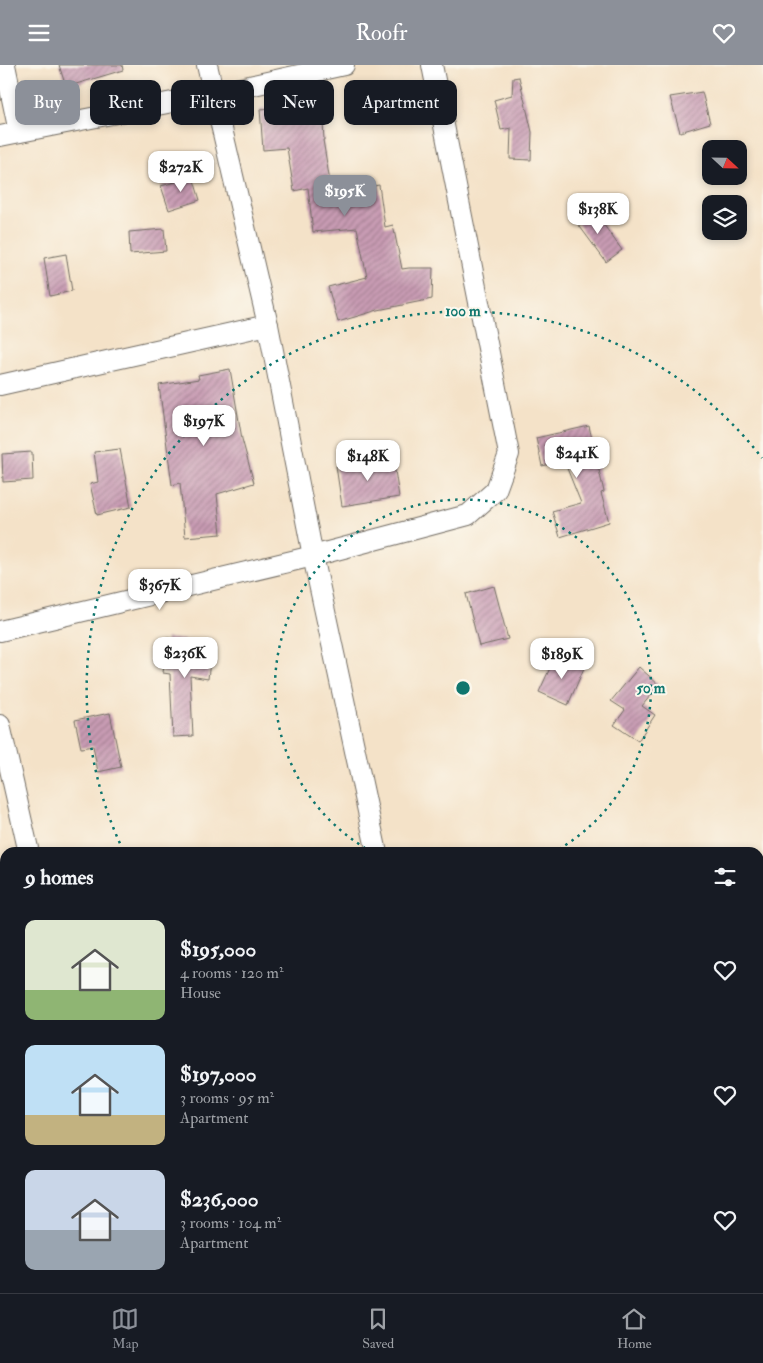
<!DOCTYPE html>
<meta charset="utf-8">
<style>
body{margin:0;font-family:"IM FELL Double Pica",serif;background:#242831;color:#f1f3f6;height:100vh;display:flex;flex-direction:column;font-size:19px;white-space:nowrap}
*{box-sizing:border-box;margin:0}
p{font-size:16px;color:#9ea1a6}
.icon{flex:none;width:28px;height:28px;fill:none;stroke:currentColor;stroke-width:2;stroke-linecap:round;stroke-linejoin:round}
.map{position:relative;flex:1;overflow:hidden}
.drawer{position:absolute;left:0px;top:782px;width:764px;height:446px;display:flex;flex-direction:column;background:#171b24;border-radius:15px 15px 0 0;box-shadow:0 2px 8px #0003}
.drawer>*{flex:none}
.top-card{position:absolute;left:15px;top:15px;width:500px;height:45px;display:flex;gap:10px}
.needle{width:32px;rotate:112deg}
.controls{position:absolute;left:702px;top:75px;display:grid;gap:10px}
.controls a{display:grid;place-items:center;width:45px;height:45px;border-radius:10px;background:#171b24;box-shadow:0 2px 8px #0003;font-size:25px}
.price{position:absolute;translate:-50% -42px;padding:0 11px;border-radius:10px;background:#fff;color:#222;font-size:16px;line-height:32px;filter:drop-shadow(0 1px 2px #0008)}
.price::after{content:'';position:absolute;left:50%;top:30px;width:15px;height:11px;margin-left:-8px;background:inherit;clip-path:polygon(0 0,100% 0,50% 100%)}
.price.current{background:#8c9099;color:#fff}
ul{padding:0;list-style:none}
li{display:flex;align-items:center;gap:15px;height:125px;padding:0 25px}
li span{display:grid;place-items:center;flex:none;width:140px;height:100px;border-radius:10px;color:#555}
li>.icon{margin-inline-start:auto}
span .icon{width:60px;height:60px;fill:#fffc;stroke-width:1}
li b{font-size:21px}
h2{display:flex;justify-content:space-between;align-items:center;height:60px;padding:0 25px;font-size:21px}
.tag{padding:0 18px;border-radius:10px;background:#171b24;box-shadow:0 2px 8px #0003;font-size:18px;line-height:45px}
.tag.current{background:#8c9099;color:#fff}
header{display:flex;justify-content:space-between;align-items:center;height:65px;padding:0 25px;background:#8c9099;color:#fff;font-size:22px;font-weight:600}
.tab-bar{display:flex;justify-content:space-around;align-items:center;height:70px;border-top:1px solid #363941;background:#171b24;font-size:14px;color:#9ea1a6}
.tab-bar a{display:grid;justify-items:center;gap:2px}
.tab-bar .current{color:#8c9099}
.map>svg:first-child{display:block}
.building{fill:url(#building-hatch)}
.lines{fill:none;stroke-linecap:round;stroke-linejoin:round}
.minor-casing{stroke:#716b62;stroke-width:22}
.minor{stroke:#fff;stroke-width:20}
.ring{fill:none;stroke:#0f766e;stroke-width:2.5;stroke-dasharray:2.5 5}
.centre{fill:#0f766e;stroke:#fbf7ec;stroke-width:2.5}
.ring-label{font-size:15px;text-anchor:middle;font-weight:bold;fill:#0f766e;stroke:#fbf7ec;stroke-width:4;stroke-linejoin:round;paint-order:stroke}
</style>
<header><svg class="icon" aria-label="menu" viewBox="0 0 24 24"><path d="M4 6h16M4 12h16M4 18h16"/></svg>Roofr<svg class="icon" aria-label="heart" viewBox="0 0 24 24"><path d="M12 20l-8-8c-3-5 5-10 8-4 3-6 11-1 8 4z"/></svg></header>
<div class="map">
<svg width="763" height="1228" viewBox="0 0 763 1228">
<defs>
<pattern id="building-hatch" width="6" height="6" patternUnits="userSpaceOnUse" patternTransform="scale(1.25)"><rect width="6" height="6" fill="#c89bb3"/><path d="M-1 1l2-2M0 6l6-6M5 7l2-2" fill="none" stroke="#a37f92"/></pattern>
</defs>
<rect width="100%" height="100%" fill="#fbf7ec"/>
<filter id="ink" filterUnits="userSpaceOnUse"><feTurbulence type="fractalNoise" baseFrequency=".02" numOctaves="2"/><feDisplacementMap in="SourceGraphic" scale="10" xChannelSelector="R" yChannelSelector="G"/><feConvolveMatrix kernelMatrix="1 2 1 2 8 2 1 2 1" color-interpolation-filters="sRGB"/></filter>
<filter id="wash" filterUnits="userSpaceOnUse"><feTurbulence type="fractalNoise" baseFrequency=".0096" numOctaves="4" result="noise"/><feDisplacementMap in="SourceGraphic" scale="20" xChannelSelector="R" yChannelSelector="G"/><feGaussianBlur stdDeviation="1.12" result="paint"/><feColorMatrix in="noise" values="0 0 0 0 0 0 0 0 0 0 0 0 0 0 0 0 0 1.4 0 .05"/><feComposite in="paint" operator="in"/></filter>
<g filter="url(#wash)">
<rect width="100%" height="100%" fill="#f4e2c8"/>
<g id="blocks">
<!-- building -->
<g class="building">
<path d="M59 0H122L123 5 66 22Z"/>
<path d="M519 12 532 67 531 95 510 94 511 63 501 65 494 35 512 30 513 13Z"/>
<path d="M702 27 710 58 680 67 670 32Z"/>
<path d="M322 40 324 75H323L332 129 379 120 385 162 393 160 402 204 409 203H433L432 234 378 245 338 257 328 222 367 212 357 163 313 167 308 123 294 126 287 83 263 85 260 44Z"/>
<path d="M193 112 200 135 169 145 161 121Z"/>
<path d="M593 145 622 185 606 197 572 151Z"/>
<path d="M164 164 166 186 130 189 129 167Z"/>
<path d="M66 189 72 226 50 231 44 193Z"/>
<path d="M230 304 242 374 254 418 217 429 221 469 185 472 180 418 172 420 159 320 199 314 198 310Z"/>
<path d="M589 361 604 427 601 428 609 457 560 472 552 446 581 438 564 396 542 401 536 373Z"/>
<path d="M120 384 131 442 97 450 90 419 98 417 94 387Z"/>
<path d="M32 387 33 415 3 417 2 389Z"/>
<path d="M393 392 399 432 342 441 336 401Z"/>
<path d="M494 521 508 574 479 581 466 529Z"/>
<path d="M167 573 212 578 208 614 190 611 193 671 173 672 170 609 163 608Z"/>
<path d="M556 590 584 603 568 640 539 627Z"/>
<path d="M639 602 659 620 642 641 655 650 638 676 614 660 625 645 611 636Z"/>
<path d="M110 648 121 702 98 707 93 681 81 683 75 655Z"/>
</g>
</g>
</g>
<g filter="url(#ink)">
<use href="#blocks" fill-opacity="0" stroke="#716b62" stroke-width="1"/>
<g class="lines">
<!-- minor casing -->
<g class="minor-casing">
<g id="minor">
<path d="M5 0 19 67"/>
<path d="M207 0 268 260 313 491 377 788"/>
<path d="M0 71 213 29 344 0"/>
<path d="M0 320 268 260"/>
<path d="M0 566 313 491 468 450 496 425 509 389 432 0"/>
<path d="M0 660 29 788"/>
<path d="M759 954 763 946"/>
<path d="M759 1172 763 1173"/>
<path d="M20 1228 22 1224"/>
<path d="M459 1228 464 1224"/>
</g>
</g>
<!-- minor -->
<use href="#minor" class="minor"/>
</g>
</g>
<!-- distance rings -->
<g class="ring">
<path d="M372 787A188 188 0 1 1 554 787"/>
<path d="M123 785A377 377 0 0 1 762 393"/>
</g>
<circle cx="463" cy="623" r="8" class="centre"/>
<g class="ring-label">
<text x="463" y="251">100 m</text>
<text x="651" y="628">50 m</text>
</g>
</svg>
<div class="controls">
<a><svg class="needle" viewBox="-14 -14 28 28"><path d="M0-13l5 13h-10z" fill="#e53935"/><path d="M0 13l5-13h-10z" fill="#9ea1a6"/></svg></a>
<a><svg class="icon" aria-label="layers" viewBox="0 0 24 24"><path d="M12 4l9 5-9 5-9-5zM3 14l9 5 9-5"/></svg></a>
</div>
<b class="price" style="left:181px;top:128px">$272K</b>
<b class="price current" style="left:345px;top:152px">$195K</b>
<b class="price" style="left:598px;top:170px">$138K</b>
<b class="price" style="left:204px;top:382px">$197K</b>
<b class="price" style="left:577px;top:414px">$241K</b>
<b class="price" style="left:368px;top:417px">$148K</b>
<b class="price" style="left:160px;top:546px">$367K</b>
<b class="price" style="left:185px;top:614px">$236K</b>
<b class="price" style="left:562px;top:615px">$189K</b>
<div class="top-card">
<a class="tag current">Buy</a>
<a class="tag">Rent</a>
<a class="tag">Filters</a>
<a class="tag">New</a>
<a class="tag">Apartment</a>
</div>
<section class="drawer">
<h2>9 homes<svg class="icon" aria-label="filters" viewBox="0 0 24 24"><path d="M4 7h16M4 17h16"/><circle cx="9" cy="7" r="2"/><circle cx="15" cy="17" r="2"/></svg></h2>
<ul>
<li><span style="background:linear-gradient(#dfe7d0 70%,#8fb573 0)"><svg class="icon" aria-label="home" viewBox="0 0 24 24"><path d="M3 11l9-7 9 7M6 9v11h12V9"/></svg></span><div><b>$195,000</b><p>4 rooms · 120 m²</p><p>House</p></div><svg class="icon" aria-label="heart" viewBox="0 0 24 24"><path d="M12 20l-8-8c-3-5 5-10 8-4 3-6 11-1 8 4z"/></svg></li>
<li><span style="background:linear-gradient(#bfe0f5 70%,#c2b280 0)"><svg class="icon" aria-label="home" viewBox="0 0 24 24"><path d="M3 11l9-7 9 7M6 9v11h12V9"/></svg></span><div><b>$197,000</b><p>3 rooms · 95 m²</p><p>Apartment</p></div><svg class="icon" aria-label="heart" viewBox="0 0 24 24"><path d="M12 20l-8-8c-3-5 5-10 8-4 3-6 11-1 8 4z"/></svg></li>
<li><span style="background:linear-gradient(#c9d6e8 60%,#9aa5b1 0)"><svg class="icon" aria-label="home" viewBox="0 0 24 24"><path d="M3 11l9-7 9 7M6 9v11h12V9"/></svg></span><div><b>$236,000</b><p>3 rooms · 104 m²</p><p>Apartment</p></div><svg class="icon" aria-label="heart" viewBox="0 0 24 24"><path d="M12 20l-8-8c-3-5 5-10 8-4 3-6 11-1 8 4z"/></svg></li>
</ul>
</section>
</div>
<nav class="tab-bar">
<a class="current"><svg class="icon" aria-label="map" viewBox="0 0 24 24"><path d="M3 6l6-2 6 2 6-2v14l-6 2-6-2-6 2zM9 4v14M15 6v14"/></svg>Map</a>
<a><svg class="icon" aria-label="saved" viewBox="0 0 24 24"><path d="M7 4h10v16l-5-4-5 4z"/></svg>Saved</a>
<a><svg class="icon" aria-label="home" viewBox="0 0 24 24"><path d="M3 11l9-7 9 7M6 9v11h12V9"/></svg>Home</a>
</nav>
